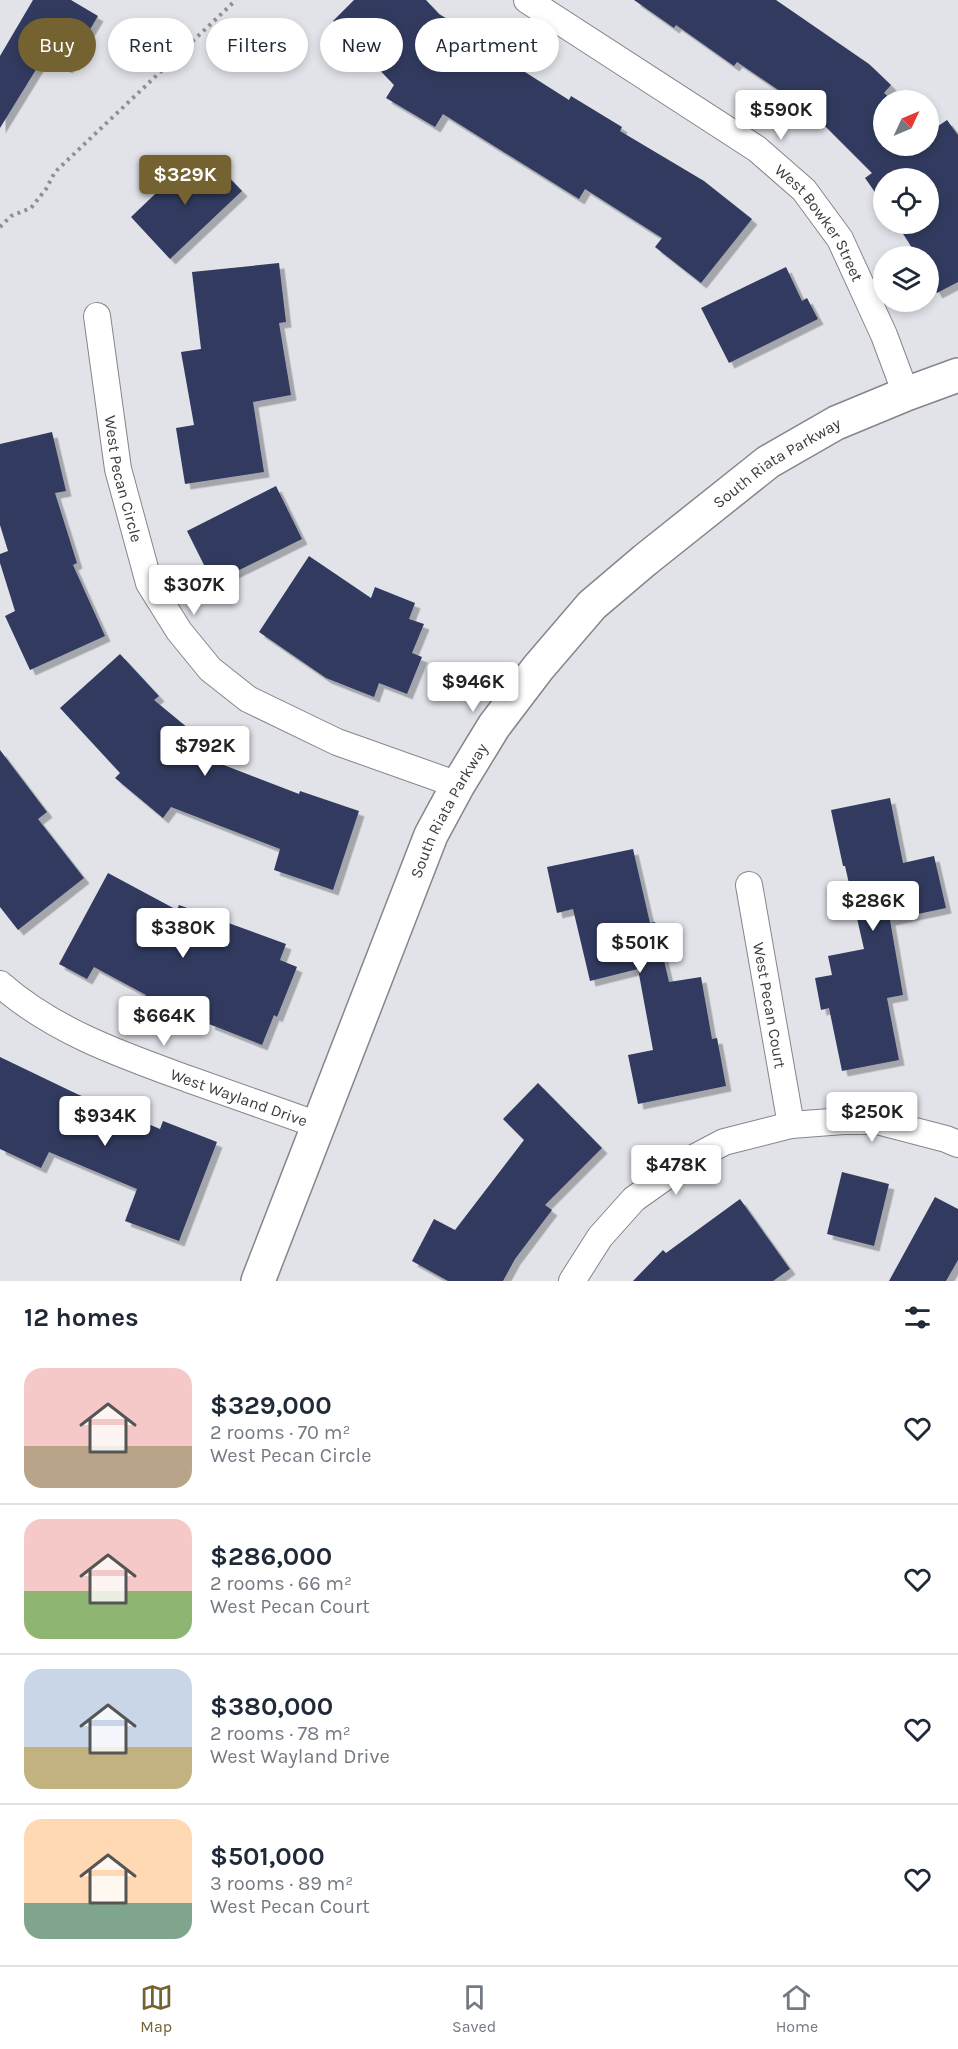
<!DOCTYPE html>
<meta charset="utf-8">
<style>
body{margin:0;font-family:Karla,sans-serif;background:#f2f2f3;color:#1f2937;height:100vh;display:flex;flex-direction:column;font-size:22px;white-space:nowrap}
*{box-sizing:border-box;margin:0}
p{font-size:20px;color:#747a83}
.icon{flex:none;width:33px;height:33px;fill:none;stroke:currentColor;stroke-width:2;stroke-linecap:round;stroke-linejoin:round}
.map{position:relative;height:1281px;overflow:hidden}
.side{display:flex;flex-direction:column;background:#fff;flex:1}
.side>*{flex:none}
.top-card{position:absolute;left:18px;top:18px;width:600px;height:54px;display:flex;gap:12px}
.needle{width:39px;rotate:46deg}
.buttons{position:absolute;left:873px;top:90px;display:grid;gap:12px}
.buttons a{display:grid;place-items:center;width:66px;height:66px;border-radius:50%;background:#fff;box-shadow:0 3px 9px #0003;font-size:30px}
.price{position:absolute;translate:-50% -51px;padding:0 14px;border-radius:6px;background:#fff;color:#222;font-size:20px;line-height:39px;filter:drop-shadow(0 2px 3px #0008)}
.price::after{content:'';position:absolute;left:50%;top:36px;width:18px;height:14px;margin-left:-9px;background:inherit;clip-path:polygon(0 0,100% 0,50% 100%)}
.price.active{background:#746230;color:#fff}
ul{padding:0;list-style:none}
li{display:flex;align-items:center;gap:18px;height:150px;padding:0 24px}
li+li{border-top:2px solid #e0e1e3}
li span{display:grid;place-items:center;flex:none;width:168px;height:120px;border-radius:18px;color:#555}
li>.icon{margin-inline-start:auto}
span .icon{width:72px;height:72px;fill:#fffc;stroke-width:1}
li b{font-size:26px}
h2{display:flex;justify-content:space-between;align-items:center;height:72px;padding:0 24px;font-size:26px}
.chip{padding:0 21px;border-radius:27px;background:#fff;box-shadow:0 3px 9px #0003;font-size:21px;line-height:54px}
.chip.active{background:#746230;color:#fff}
.menu{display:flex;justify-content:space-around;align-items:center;height:84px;border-top:2px solid #e0e1e3;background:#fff;font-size:16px;color:#747a83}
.menu a{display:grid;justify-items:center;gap:3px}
.menu .active{color:#746230}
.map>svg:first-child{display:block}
.building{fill:#303b5e;filter:url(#shadow)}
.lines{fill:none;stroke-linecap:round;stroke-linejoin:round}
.street-casing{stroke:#84868b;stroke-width:28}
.secondary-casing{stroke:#84868b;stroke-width:36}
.path{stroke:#8f9094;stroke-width:4;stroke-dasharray:3 4.5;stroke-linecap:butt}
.street{stroke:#fff;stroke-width:26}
.secondary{stroke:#fff;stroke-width:33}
.labels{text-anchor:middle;stroke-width:6;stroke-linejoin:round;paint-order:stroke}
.street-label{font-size:16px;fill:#3c3c3e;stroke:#eef1f6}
</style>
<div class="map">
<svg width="958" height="1281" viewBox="0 0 958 1281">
<defs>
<filter id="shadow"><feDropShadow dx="5.5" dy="5.5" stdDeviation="0" flood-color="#0004"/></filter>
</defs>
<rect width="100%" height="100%" fill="#e1e3e9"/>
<!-- building -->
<g class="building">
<path d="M33 0H71L98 16 67 68 45 55 0 128V56Z"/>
<path d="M354 0H426L439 14 486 42 484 46 569 100 571 96 622 127 620 131 704 181 752 219 701 283 655 247 662 238 585 189 579 199 443 114 435 127 386 98 394 85 333 21Z"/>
<path d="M634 0H776L869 64 891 85 884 93 892 100H884V146H928V133L947 120 958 135V282L937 293 928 277V256H917L897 224H928V178H884V205L865 178 872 173 811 112 737 62 734 66 676 25 674 28Z"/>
<path d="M196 155 213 174 219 167 242 191 170 259 131 217Z"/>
<path d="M279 263 286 322 279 323 291 395 253 402 264 472 185 484 176 428 194 425 181 352 201 349 192 272Z"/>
<path d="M786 267 802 301 807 298 818 319 729 363 701 308Z"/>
<path d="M52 432 66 491 55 493 77 563 73 565 105 636 30 670 5 616 15 611 0 563V554L8 551 0 525V444Z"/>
<path d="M276 486 302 539 213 583 187 531Z"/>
<path d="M309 556 371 598 375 587 415 603 409 619 424 624 412 653 422 657 407 694 379 683 374 697 326 678 259 632Z"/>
<path d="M120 654 159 696 154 700 217 752 211 760 299 794 300 791 359 811 333 890 274 870 280 849 171 807 163 818 115 778 120 773 60 708Z"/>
<path d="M0 750 47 812 38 819 84 878 18 930 0 907Z"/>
<path d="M890 798 903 863 934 856 946 908 890 920 903 995 887 998 899 1060 842 1071 829 1008 821 1010 815 978 832 975 828 956 864 949 845 866H843L831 810Z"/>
<path d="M633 849 650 923 655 922 669 982 701 977 712 1039 717 1038 726 1086 638 1104 628 1055 653 1050 638 969 590 981 573 909 557 913 547 867Z"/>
<path d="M108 873 177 910 179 905 286 944 280 960 297 967 277 1017 274 1015 262 1045 209 1024 210 1021 145 996 146 995 94 967 87 979 59 964Z"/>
<path d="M0 1057 77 1094 160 1129 163 1121 217 1142 179 1241 125 1221 137 1189 49 1152 41 1168 0 1149Z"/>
<path d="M538 1083 602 1148 545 1205 552 1210 515 1259 503 1281H448L412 1261 434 1219 455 1230 524 1140 503 1119Z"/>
<path d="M842 1172 889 1184 874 1246 827 1234Z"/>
<path d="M935 1197 958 1209V1260L946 1281H889Z"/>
<path d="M740 1199 790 1269 773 1281H633L663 1250 666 1253Z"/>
</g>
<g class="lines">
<!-- street casing -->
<g class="street-casing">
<g id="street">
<path id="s1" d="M527 0 757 149 804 190 840 239 884 335 906 394"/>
<path id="s2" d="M97 316 118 469 149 583 179 631 210 669 248 699 337 742 458 785"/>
<path id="s3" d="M749 885 791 1125"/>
<path id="s4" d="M0 984C53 1031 122 1055 188 1079 231 1094 275 1110 318 1125"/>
<path d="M572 1281 600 1237 634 1199 686 1162 724 1142 791 1125 844 1121H877L946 1139 958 1144"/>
</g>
</g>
<!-- secondary casing -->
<g class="secondary-casing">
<g id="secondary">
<path id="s5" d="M258 1281 431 835 458 785 494 726 538 668 592 605 645 560 768 462 836 423 906 394 958 375"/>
</g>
</g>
<!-- path -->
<path class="path" d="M0 227 11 216 31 208 46 189 55 172 236 0"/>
<!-- street -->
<use href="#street" class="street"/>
<!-- secondary -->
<use href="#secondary" class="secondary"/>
</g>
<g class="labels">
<!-- street labels -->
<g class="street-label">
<text dy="6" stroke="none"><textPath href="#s1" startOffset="372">West Bowker Street</textPath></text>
<text dy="6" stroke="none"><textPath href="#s5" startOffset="994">South Riata Parkway</textPath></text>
<text dy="6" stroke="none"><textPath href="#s2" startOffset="165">West Pecan Circle</textPath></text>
<text dy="6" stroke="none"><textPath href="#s5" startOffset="508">South Riata Parkway</textPath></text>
<text dy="6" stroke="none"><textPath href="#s3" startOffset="122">West Pecan Court</textPath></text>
<text dy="6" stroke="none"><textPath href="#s4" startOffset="266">West Wayland Drive</textPath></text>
</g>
</g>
</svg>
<div class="buttons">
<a><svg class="needle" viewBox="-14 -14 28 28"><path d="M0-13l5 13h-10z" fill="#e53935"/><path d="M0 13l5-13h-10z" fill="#747a83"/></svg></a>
<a><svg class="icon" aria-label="locate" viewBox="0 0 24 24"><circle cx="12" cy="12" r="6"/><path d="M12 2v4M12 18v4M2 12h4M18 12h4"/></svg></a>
<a><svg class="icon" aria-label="layers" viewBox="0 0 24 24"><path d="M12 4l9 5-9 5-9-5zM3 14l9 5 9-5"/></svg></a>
</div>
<b class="price" style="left:781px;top:141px">$590K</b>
<b class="price active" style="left:185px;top:206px">$329K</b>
<b class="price" style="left:194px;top:616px">$307K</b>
<b class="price" style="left:473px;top:713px">$946K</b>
<b class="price" style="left:205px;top:777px">$792K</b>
<b class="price" style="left:873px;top:932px">$286K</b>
<b class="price" style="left:183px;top:959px">$380K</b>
<b class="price" style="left:640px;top:974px">$501K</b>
<b class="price" style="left:164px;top:1047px">$664K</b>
<b class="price" style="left:872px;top:1143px">$250K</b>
<b class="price" style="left:105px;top:1147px">$934K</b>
<b class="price" style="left:676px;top:1196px">$478K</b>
<div class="top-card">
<a class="chip active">Buy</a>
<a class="chip">Rent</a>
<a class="chip">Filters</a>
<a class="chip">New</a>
<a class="chip">Apartment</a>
</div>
</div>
<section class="side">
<h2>12 homes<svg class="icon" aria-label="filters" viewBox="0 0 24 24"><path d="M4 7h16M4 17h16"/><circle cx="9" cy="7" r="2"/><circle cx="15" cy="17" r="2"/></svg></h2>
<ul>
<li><span style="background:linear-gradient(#f6c9c9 65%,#b9a48a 0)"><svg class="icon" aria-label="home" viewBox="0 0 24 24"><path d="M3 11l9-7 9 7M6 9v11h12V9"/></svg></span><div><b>$329,000</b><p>2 rooms · 70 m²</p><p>West Pecan Circle</p></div><svg class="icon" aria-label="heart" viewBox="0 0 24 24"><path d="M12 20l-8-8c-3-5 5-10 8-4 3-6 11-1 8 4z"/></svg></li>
<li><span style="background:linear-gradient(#f6c9c9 60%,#8fb573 0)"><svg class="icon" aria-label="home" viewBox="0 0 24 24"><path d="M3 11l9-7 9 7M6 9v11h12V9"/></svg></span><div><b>$286,000</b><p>2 rooms · 66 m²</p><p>West Pecan Court</p></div><svg class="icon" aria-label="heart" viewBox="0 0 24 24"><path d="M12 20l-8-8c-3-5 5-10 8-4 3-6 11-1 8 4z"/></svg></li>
<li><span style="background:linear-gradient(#c9d6e8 65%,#c2b280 0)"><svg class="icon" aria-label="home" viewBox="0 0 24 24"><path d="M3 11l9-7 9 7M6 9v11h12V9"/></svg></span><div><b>$380,000</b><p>2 rooms · 78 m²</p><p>West Wayland Drive</p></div><svg class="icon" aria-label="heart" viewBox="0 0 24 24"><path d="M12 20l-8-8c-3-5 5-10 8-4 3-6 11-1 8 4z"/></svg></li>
<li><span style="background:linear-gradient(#ffd9b3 70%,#7fa58c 0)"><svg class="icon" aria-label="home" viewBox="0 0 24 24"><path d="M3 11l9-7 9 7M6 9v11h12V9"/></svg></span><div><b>$501,000</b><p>3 rooms · 89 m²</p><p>West Pecan Court</p></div><svg class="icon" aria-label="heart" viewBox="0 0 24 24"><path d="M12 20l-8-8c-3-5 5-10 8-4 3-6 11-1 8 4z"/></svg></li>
</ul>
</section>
<nav class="menu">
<a class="active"><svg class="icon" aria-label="map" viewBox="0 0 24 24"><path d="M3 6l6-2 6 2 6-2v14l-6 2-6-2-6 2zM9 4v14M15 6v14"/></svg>Map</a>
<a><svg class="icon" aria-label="saved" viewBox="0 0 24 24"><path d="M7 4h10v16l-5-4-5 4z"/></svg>Saved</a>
<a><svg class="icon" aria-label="home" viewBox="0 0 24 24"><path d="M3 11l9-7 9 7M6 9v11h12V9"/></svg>Home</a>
</nav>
